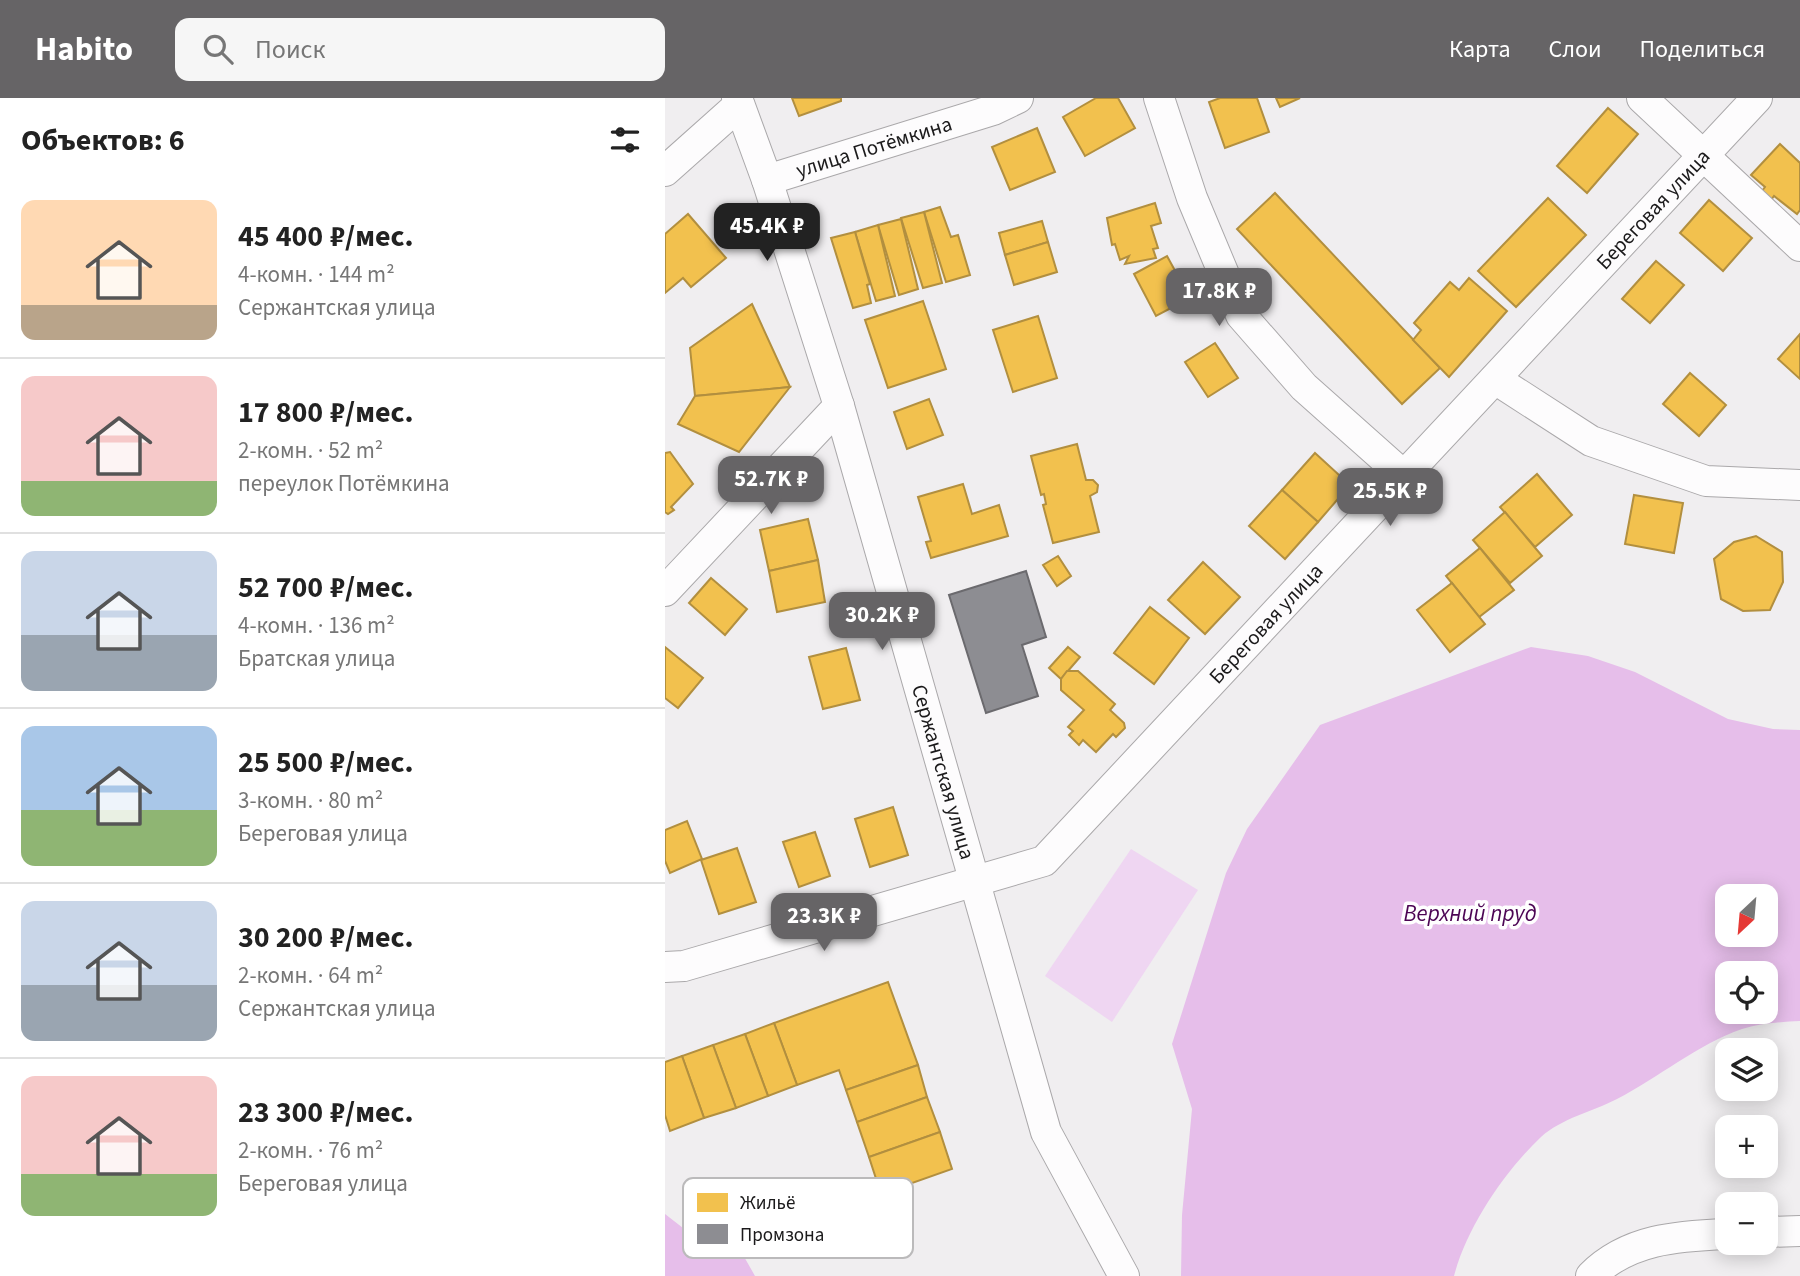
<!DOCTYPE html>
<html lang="ru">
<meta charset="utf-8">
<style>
body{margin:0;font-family:"Source Sans 3",sans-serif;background:#f6f6f6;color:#222;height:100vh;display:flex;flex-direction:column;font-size:26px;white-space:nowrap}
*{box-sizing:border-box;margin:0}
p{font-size:23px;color:#767676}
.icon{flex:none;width:38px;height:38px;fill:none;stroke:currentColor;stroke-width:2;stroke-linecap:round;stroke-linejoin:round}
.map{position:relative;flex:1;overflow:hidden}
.panel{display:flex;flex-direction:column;background:#fff;width:665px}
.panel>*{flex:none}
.needle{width:46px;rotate:206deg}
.buttons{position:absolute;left:1050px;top:786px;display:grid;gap:14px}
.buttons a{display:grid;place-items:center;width:63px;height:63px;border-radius:14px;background:#fff;box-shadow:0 4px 18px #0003;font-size:35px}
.price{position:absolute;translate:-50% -60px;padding:0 16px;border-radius:14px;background:#666466;color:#fff;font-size:23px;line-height:46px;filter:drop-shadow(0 2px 4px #0008)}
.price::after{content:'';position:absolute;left:50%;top:42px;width:21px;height:16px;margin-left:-10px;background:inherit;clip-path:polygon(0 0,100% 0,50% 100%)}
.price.current{background:#222;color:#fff}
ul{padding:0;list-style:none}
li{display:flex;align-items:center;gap:21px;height:175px;padding:0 21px}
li+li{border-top:2px solid #e0e0e0}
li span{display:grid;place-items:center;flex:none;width:196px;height:140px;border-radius:14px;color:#555}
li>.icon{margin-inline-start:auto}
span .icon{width:84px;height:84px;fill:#fffc;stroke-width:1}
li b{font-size:30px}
h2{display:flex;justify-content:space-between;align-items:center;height:84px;padding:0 21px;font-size:30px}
header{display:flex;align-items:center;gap:42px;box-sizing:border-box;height:98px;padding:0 35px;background:#666466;color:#fff}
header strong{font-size:33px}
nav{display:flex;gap:38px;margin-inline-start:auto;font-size:24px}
.search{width:490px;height:63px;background:#f6f6f6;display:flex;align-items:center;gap:18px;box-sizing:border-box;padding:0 24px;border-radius:14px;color:#767676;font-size:26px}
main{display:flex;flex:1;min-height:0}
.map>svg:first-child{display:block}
.green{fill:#efd6f2}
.water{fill:#e6beea;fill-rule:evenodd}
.homes{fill:#f2c14e;stroke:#b28f3f;stroke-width:2}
.industry{fill:#8d8d92;stroke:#6b6a6e;stroke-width:2}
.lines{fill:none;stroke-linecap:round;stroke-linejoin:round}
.minor-casing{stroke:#aaa8aa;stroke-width:32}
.minor{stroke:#fdfcfd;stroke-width:30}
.labels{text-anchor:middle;stroke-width:7;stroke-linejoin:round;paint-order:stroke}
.street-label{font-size:21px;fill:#1b1a1b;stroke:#fff}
.water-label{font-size:23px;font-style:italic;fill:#4c0554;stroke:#fff}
.key{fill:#fff;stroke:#bbbabb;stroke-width:2}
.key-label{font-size:19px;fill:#1b1a1b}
</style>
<header>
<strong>Habito</strong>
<div class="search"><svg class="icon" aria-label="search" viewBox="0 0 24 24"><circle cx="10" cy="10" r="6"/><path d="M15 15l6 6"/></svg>Поиск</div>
<nav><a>Карта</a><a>Слои</a><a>Поделиться</a></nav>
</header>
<main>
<section class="panel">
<h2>Объектов: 6<svg class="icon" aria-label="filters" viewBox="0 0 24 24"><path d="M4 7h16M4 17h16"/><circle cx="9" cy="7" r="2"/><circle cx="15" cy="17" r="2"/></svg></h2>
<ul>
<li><span style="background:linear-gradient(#ffd9b3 75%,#b9a48a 0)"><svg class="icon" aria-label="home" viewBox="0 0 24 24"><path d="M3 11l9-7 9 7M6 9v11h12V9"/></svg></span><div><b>45 400 ₽/мес.</b><p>4-комн. · 144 m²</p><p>Сержантская улица</p></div></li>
<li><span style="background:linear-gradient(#f6c9c9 75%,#8fb573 0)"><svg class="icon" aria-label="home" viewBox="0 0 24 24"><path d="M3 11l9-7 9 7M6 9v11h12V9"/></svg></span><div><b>17 800 ₽/мес.</b><p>2-комн. · 52 m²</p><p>переулок Потёмкина</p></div></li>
<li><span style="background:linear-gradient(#c9d6e8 60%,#9aa5b1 0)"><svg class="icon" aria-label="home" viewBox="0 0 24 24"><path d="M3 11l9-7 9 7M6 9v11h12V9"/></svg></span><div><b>52 700 ₽/мес.</b><p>4-комн. · 136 m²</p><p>Братская улица</p></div></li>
<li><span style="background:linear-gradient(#a9c7e8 60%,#8fb573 0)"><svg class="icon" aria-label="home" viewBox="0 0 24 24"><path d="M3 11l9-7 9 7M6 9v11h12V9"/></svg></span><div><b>25 500 ₽/мес.</b><p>3-комн. · 80 m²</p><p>Береговая улица</p></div></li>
<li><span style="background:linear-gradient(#c9d6e8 60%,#9aa5b1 0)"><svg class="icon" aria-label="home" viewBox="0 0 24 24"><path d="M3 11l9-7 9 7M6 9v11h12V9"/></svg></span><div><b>30 200 ₽/мес.</b><p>2-комн. · 64 m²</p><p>Сержантская улица</p></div></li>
<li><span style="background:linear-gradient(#f6c9c9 70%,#8fb573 0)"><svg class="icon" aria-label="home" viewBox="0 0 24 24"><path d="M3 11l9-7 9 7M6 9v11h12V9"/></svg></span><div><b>23 300 ₽/мес.</b><p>2-комн. · 76 m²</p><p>Береговая улица</p></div></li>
</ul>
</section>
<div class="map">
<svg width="1135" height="1178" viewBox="0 0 1135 1178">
<rect width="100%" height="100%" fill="#f0eef0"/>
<!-- green -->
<path class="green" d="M466 751 533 792 447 924 380 878Z"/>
<!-- water -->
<g class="water">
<path d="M866 549 923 558 970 574 1063 621 1108 631 1135 632V923C1116 924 1095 925 1077 931 1033 946 993 980 952 1001 927 1014 897 1020 876 1039 839 1074 802 1129 789 1178H516L517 1117 527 1011 507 946 561 775 582 731 655 627ZM1062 798H1101V836H1062ZM1062 875H1101V914H1062Z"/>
<path d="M0 1116 27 1137 73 1148 90 1178H0Z"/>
</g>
<!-- homes -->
<g class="homes">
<path d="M127 0H176V3L134 18Z"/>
<path d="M431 0H453L470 30 420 58 398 19Z"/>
<path d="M555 0H592L604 34 560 50 544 4Z"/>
<path d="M611 0H635L615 9Z"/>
<path d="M943 10 973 36 922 95 892 68Z"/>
<path d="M372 30 390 74 345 92 327 49Z"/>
<path d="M1115 46 1135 65V112L1132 116 1109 98 1106 102 1097 93 1100 89 1086 77Z"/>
<path d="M610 95 775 270 737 306 572 131Z"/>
<path d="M883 100 921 137 851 209 813 173Z"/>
<path d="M1044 102 1087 140 1058 173 1015 135Z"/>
<path d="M490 105 496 125 486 128 493 150 488 151 491 160 460 166 464 158 455 162 450 146 447 147 442 120Z"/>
<path d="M275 109 286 139 293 137 305 177 281 184 259 114Z"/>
<path d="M259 114 277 185 258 190 236 120Z"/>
<path d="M23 116 61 160 26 189 18 180 0 195V136Z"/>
<path d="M236 121 253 191 234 197 213 127Z"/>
<path d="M377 123 383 144 340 157 334 135Z"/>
<path d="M213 127 230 198 211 203 190 134Z"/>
<path d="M190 134 205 186 202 187 206 205 188 210 166 140Z"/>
<path d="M383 144 392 174 349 187 340 157Z"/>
<path d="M502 158 525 200 491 218 469 176Z"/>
<path d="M991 163 1019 187 985 225 957 201Z"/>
<path d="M804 180 842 213 784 279 748 242 756 232 749 225 785 184 794 192Z"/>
<path d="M258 203 281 271 223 290 200 222Z"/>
<path d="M87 206 125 289 30 298 25 250Z"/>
<path d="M373 218 392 280 348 294 328 232Z"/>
<path d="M1135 236V281L1113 261Z"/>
<path d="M550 245 573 280 543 299 520 264Z"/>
<path d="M1025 275 1061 307 1034 338 998 306Z"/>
<path d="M125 289 74 354 13 326 30 298Z"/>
<path d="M264 301 278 337 242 351 229 314Z"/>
<path d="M412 346 421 382H428L433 387 432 394 425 398 434 434 388 445 378 407 381 406 379 396 376 397 366 358Z"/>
<path d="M5 354 28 386 6 409 9 412 3 416 0 414V355Z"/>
<path d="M650 355 685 387 653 424 617 392Z"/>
<path d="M872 376 907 417 870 449 835 409Z"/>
<path d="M298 386 307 416 334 407 343 438 266 460 261 444 266 443 253 399Z"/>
<path d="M617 392 653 424 620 461 584 428Z"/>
<path d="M969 397 1018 405 1009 455 960 446Z"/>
<path d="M840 414 877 458 845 485 808 442Z"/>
<path d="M143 421 153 462 104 473 95 432Z"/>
<path d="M1091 438 1117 454 1118 484 1105 512 1078 513 1056 501 1049 461 1069 444Z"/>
<path d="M815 450 849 492 814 519 781 478Z"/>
<path d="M393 458 406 478 392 488 378 467Z"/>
<path d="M153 462 160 504 112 514 104 473Z"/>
<path d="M538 464 575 499 540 536 503 502Z"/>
<path d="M46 480 82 511 60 537 24 505Z"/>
<path d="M787 485 820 526 785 554 752 512Z"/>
<path d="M485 509 524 540 489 586 449 555Z"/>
<path d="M0 549 38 580 13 610 0 600Z"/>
<path d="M403 549 415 559 396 581 384 570Z"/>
<path d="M181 550 195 602 158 611 144 559Z"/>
<path d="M402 573H413L450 606 445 612 459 625 460 630 451 639 448 636 431 654 418 642 414 647 404 637 408 633 403 629 419 612 396 592V581Z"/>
<path d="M228 709 243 757 205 769 190 721Z"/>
<path d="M22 723 37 761 5 775 0 763V732Z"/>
<path d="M150 734 165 778 134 789 118 744Z"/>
<path d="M72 750 91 804 54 816 36 762Z"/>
<path d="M223 884 253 967 181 992 174 972 132 987 109 925Z"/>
<path d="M109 925 132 987 103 998 80 936Z"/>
<path d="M80 936 103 998 71 1010 48 947Z"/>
<path d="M48 947 71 1010 39 1020 17 958Z"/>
<path d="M17 958 39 1020 5 1033 0 1017V964Z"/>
<path d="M253 967 262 999 192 1024 181 992Z"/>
<path d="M262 999 275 1034 204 1059 192 1024Z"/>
<path d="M275 1034 287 1071 216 1096 204 1059Z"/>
</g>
<!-- industry -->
<path class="industry" d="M361 473 381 539 357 547 373 598 321 615 284 497Z"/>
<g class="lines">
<!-- minor casing -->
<g class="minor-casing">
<g id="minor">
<path id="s1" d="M72 0 102 82 174 308 381 1034 459 1178"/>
<path d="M494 0 527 100 576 217 639 289 739 378"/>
<path d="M977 0 1135 148"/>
<path d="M0 73 74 7"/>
<path id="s2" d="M102 82 328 12 353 0"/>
<path d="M830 281 926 343 1041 383 1135 387"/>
<path d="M0 493 174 308"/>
<path id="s3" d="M0 869 19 868 379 763 1092 0"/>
<path d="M1101 1134 1135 1133"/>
<path d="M926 1178C963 1141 1012 1138 1062 1136"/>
</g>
</g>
<!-- minor -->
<use href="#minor" class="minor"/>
</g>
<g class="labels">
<!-- street labels -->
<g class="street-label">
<text dy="7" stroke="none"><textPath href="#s2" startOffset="112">улица Потёмкина</textPath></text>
<text dy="7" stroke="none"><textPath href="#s3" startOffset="1286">Береговая улица</textPath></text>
<text dy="7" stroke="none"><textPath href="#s3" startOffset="719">Береговая улица</textPath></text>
<text dy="7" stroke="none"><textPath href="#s1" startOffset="705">Сержантская улица</textPath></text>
</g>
<!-- water labels -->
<g class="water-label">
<text x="805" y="823">Верхний пруд</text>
</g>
</g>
<!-- legend -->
<rect x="18" y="1080" width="230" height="80" rx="10" class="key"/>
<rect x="32" y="1095" width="31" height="19" fill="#f2c14e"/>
<rect x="32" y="1126" width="31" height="20" fill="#8d8d92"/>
<g class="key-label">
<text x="75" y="1111">Жильё</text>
<text x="75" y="1143">Промзона</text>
</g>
</svg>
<div class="buttons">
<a><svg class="needle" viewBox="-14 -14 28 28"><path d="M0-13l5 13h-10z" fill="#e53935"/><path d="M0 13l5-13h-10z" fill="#767676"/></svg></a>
<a><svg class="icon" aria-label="locate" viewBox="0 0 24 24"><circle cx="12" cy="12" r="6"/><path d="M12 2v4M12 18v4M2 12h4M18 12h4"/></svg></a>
<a><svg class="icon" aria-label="layers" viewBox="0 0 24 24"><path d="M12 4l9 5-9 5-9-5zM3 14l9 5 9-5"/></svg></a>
<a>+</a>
<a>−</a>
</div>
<b class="price current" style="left:102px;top:165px">45.4K ₽</b>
<b class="price" style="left:554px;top:230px">17.8K ₽</b>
<b class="price" style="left:106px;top:418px">52.7K ₽</b>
<b class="price" style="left:725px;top:430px">25.5K ₽</b>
<b class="price" style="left:217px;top:554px">30.2K ₽</b>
<b class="price" style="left:159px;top:855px">23.3K ₽</b>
</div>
</main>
